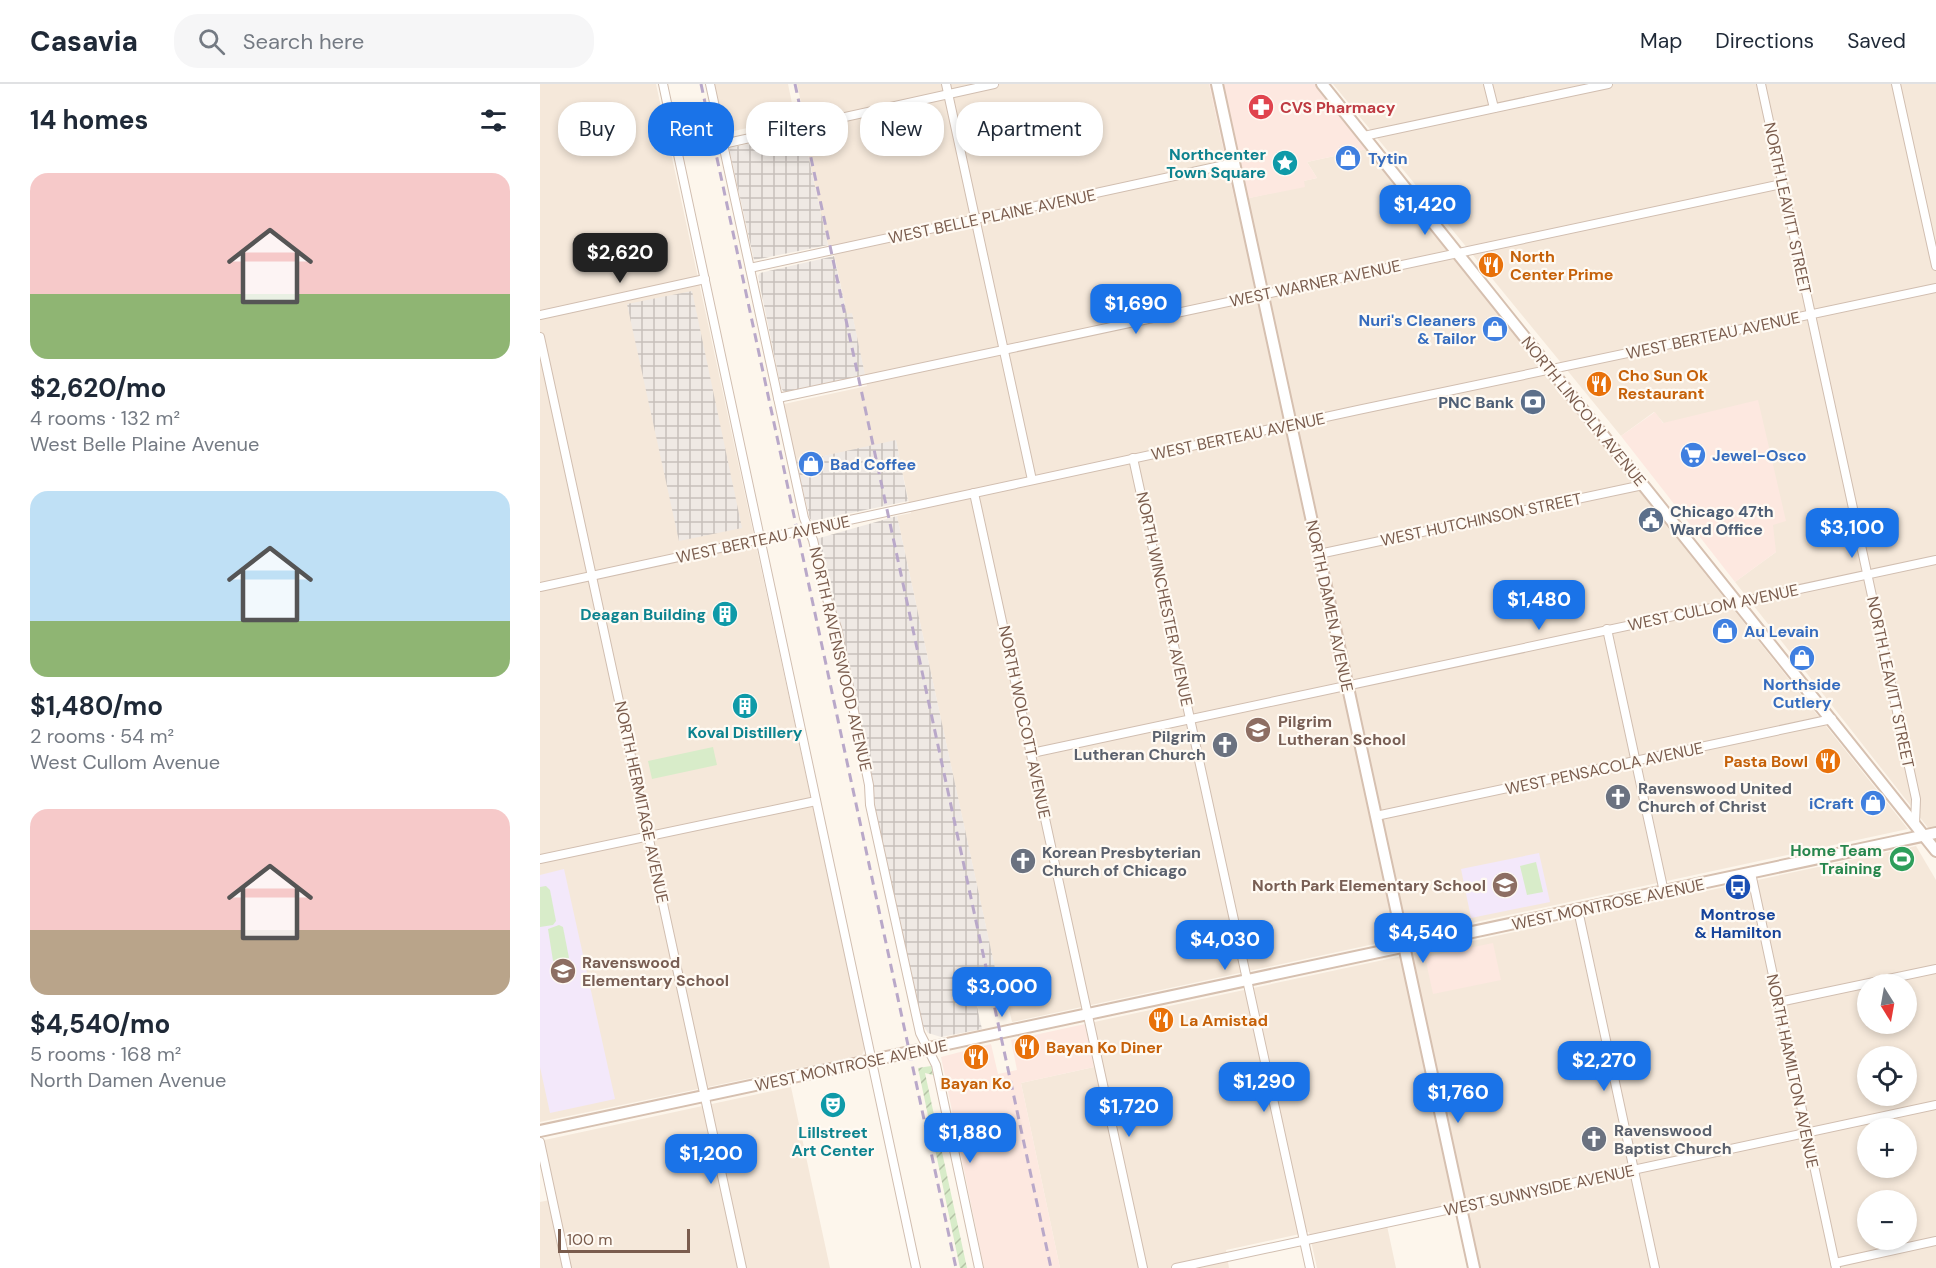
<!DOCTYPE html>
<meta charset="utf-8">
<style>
body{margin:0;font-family:"DM Sans",sans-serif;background:#f6f6f7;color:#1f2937;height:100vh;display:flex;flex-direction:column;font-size:22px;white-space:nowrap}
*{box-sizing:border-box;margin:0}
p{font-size:20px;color:#747a83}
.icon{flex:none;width:33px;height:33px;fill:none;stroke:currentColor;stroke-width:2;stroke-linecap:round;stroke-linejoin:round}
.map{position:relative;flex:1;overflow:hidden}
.panel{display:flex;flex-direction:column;background:#fff;width:540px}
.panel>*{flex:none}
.top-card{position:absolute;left:18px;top:18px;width:570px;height:54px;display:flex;gap:12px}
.needle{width:39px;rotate:169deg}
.fabs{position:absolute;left:1317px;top:890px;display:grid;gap:12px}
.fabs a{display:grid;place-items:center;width:60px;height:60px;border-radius:50%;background:#fff;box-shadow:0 3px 9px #0003;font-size:30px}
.scale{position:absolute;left:18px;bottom:15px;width:132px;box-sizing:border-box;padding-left:6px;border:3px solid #7a5c4d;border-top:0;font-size:16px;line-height:21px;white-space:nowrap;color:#7a5c4d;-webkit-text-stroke:4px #fffaf3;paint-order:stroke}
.price{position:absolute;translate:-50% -51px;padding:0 14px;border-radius:12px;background:#1a73e8;color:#fff;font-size:20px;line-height:39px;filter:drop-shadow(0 2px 3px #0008)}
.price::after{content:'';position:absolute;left:50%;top:36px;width:18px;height:14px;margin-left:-9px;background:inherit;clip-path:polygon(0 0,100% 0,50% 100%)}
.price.current{background:#222;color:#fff}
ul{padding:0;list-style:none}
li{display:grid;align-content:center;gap:12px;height:318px;padding:0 30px}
li span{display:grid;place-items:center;height:186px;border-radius:18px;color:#555}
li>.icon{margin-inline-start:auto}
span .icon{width:108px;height:108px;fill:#fffc;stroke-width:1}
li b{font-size:26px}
h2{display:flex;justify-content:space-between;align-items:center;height:72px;padding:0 30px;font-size:26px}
.pill{padding:0 21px;border-radius:24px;background:#fff;box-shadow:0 3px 9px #0003;font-size:21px;line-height:54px}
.pill.current{background:#1a73e8;color:#fff}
header{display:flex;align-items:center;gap:36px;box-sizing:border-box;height:84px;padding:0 30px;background:#fff;border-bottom:2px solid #e0e1e3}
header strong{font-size:28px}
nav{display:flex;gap:33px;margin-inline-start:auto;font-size:21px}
.search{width:420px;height:54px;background:#f6f6f7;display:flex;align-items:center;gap:15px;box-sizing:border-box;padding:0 21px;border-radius:24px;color:#747a83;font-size:22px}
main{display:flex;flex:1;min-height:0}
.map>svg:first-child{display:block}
.residential{fill:#f5e8da;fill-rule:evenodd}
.commercial{fill:#fde8e0}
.industrial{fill:url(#industrial-grid)}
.education{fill:#f3e8fa}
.green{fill:#d8ecc9}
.garden{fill:url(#garden-furrows)}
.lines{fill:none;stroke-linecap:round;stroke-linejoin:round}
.street-casing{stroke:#d1beb0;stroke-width:10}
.secondary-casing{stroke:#d6c0b0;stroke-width:14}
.street{stroke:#fff;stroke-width:8}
.secondary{stroke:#fff;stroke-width:10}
.rail{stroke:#b9a8c9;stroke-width:3;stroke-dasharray:9 6;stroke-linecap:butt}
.labels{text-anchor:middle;stroke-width:4.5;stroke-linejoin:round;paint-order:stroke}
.health-label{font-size:16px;font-weight:bold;fill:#be3a42;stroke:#fffaf3;text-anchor:start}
.culture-label{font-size:16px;font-weight:bold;fill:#0d838f;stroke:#fffaf3;text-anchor:end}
.shop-label{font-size:16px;font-weight:bold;fill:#366cbe;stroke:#fffaf3;text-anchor:start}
.street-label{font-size:16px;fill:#7a5c4d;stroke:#fffaf3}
.food-label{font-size:16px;font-weight:bold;fill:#c56008;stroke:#fffaf3;text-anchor:start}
.service-label{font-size:16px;font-weight:bold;fill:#4e5e75;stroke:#fffaf3;text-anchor:end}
.education-label{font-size:16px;font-weight:bold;fill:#785e54;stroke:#fffaf3;text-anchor:start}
.worship-label{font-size:16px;font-weight:bold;fill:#5b616d;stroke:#fffaf3;text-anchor:start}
.leisure-label{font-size:16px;font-weight:bold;fill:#27864d;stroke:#fffaf3;text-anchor:end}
.transit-label{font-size:16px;font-weight:bold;fill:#164399;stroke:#fffaf3}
</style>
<header>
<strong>Casavia</strong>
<div class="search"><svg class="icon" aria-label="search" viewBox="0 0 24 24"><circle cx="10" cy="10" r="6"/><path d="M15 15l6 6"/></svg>Search here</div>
<nav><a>Map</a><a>Directions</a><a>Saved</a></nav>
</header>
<main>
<section class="panel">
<h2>14 homes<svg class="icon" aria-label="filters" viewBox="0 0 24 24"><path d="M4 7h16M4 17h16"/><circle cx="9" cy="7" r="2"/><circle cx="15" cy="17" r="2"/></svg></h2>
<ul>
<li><span style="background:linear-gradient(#f6c9c9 65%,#8fb573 0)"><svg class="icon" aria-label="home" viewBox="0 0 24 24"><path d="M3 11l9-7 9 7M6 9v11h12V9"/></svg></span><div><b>$2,620/mo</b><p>4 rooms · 132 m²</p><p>West Belle Plaine Avenue</p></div></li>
<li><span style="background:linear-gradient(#bfe0f5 70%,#8fb573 0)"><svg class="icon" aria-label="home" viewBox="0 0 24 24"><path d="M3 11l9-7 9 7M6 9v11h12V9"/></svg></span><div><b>$1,480/mo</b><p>2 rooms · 54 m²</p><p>West Cullom Avenue</p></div></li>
<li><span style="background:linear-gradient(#f6c9c9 65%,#b9a48a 0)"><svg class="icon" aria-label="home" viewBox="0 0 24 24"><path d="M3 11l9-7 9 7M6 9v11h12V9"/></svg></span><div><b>$4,540/mo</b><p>5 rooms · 168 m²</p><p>North Damen Avenue</p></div></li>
</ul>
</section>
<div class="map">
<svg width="1396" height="1184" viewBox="0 0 1396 1184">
<defs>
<pattern id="industrial-grid" width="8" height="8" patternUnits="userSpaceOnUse" patternTransform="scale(1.5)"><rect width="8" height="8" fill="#efe9e4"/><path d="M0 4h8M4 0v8" fill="none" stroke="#c7c0bb"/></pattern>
<pattern id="garden-furrows" width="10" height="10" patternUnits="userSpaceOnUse" patternTransform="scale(1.5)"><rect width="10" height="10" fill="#d8ecc9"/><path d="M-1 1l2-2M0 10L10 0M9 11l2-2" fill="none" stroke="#b4c2a5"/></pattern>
</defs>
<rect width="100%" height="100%" fill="#fdf6ec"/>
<!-- residential -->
<g class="residential">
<path d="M0 0H116L325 964 322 971 317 972 0 1038Z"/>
<path d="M174 0H248L255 34 184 49Z"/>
<path d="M257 0H669L695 117 764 102 763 97 777 94 767 78 827 65 1368 745 472 938 467 916 458 899 357 432 371 429 356 357 256 378 244 320 327 302 312 230H307L292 161H288L263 48 267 46Z"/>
<path d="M793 0H1396V743L1389 745 1195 498 1236 468 1114 328 1081 352Z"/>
<path d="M1376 762 1396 796V1184H937L923 1121 846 1137 856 1184H777L769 1148 686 1166 689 1184H520L481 999 554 983 545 940ZM1328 900H1366V939H1328ZM1328 972H1366V1011H1328ZM1328 1044H1366V1083H1328ZM1328 1116H1366V1155H1328Z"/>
<path d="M251 1003 290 1184H0V1118L10 1116 0 1057Z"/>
</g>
<!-- commercial -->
<g class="commercial">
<path d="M669 0H775L827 65 767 78 777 94 764 97 765 103 695 117Z"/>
<path d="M1218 316 1246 437 1233 441 1236 468 1195 498 1081 352 1115 328 1123 339Z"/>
<path d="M953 859 961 896 893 910 885 873Z"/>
<path d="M545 940 554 983 481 999 520 1184H444L401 973 451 960 458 990 477 986 471 956Z"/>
</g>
<!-- industrial -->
<g class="industrial">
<path d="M263 48 288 161 214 176 189 64Z"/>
<path d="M294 172 307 230 312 229 325 291 244 308 241 304 218 192 220 189Z"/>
<path d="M152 207 202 444 139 457 87 220Z"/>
<path d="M356 356 368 417 273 437 270 435 256 378Z"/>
<path d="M357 432 455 884 434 888 440 917 436 919 442 945 401 953 388 949 380 937 332 716 334 702 293 517H290L276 455Z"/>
</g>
<!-- education -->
<g class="education">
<path d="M999 769 1010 818 931 834 921 785Z"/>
<path d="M24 785 75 1015 10 1029 0 983V791Z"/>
</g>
<!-- green -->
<g class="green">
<path d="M173 663 177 681 112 695 108 677Z"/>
<path d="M996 778 1003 808 987 811 980 782Z"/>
<path d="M6 802 10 806 16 837 13 841 0 843V803Z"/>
<path d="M19 841 23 843 29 874 13 877 8 845Z"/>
</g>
<!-- garden -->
<path class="garden" d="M391 982 393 991 385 989 427 1184H420L378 984Z"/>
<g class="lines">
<!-- street casing -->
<g class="street-casing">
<g id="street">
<path d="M123 0 376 1184"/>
<path d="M170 0 264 434 273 456 287 515 297 544 329 701 330 721 380 949 396 981 439 1184"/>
<path d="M406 0 492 396"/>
<path d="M948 0 954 24"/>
<path d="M1221 0 1376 715 1375 740"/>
<path d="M1356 0 1396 182"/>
<path d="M824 52 1068 0"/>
<path d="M183 60 454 0"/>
<path d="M210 184 694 79"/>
<path d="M0 231 165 195"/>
<path d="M0 253 202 1184"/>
<path d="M238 314 1242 100"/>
<path d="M593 374 770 1184"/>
<path d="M434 409 603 1184"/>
<path d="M779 470 1103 401"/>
<path d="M0 503 818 326 1396 204"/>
<path d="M1067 545 1124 808"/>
<path d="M492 669 1396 476"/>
<path d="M836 732 1292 635"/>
<path d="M0 775 276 717"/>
<path d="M1211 789 1296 1184"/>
<path d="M1038 826 1115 1184"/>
<path d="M1239 918 1396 885"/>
<path d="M0 1058 27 1184"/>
<path d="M1295 1179 1396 1157"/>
<path d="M636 1184 1396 1021"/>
</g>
</g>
<!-- secondary casing -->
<g class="secondary-casing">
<g id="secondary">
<path d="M677 0 934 1184"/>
<path d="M782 0 1396 767"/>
<path d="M0 1047 1396 749"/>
</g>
</g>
<!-- street -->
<use href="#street" class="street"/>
<!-- secondary -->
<use href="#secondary" class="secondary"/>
<!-- rail -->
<g class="rail">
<path d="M161 0 416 1184"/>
<path d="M255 0 511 1184"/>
</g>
</g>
<!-- icons -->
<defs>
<g id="pharmacy-disc" transform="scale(1.35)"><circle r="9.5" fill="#e0444e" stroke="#fffaf3"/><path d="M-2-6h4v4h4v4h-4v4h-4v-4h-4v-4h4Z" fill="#fff"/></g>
<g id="shop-disc" transform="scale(1.35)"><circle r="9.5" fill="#3f7fe0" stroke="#fffaf3"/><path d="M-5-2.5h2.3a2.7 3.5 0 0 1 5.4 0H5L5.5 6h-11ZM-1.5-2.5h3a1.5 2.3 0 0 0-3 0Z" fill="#fff"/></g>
<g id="sight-disc" transform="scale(1.35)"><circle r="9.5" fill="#0f9aa8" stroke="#fffaf3"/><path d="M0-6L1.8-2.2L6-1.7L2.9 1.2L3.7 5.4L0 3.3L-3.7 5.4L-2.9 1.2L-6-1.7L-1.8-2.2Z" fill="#fff"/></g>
<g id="restaurant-disc" transform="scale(1.35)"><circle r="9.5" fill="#e8710a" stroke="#fffaf3"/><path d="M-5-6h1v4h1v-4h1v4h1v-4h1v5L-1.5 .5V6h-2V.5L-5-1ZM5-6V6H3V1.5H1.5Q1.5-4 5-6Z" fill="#fff"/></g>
<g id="bank-disc" transform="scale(1.35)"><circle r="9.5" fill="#5c6f8a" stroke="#fffaf3"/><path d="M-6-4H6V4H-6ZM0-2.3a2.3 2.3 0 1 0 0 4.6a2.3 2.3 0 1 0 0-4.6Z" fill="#fff"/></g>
<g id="supermarket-disc" transform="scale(1.35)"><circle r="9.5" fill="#3f7fe0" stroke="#fffaf3"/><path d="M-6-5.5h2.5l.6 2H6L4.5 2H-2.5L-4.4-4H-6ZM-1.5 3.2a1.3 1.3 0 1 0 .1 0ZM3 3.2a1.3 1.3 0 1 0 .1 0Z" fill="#fff"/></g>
<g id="civic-disc" transform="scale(1.35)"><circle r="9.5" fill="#5c6f8a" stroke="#fffaf3"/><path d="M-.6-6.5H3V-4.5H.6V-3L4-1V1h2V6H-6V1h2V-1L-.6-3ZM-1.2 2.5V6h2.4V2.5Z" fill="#fff"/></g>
<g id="building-disc" transform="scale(1.35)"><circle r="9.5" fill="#0f9aa8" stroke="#fffaf3"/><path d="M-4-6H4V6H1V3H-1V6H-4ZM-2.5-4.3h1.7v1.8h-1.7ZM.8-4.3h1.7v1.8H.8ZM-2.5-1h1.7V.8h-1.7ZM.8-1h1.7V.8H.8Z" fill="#fff"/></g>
<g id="school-disc" transform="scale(1.35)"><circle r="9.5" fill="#8d6e63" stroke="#fffaf3"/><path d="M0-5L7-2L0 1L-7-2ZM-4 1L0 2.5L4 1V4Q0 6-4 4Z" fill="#fff"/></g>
<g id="church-disc" transform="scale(1.35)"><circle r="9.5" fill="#6b7280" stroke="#fffaf3"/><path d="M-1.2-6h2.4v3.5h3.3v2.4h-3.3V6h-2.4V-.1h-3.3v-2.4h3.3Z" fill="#fff"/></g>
<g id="stadium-disc" transform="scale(1.35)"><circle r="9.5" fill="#2e9e5b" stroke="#fffaf3"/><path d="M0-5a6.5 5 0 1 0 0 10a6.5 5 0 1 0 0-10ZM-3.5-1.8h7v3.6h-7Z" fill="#fff"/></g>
<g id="bus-disc" transform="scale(1.35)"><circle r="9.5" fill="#1a4fb4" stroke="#fffaf3"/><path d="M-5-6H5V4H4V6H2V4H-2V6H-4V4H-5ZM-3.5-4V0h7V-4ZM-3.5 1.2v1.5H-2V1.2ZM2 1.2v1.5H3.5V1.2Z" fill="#fff"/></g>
<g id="theatre-disc" transform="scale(1.35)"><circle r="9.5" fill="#0f9aa8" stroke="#fffaf3"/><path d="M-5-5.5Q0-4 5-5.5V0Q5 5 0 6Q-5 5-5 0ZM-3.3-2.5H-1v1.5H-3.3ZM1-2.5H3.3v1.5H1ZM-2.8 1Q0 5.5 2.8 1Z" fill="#fff"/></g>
</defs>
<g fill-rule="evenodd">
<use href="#pharmacy-disc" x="721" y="23"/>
<use href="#shop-disc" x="808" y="74"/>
<use href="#sight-disc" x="745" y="79"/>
<use href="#restaurant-disc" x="951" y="181"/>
<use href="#shop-disc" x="955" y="245"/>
<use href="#restaurant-disc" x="1059" y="300"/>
<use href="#bank-disc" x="993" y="318"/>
<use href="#supermarket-disc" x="1153" y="371"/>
<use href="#shop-disc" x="271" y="380"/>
<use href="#civic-disc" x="1111" y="436"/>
<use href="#building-disc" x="185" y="530"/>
<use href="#shop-disc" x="1185" y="547"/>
<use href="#shop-disc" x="1262" y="574"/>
<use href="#building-disc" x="205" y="622"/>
<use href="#school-disc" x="718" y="646"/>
<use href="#church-disc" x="685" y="661"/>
<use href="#restaurant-disc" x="1288" y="677"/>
<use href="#church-disc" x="1078" y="713"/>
<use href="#shop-disc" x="1333" y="719"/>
<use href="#stadium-disc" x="1362" y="775"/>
<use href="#church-disc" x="483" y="777"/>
<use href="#school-disc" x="965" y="801"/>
<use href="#bus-disc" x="1198" y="803"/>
<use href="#school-disc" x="23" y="887"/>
<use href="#restaurant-disc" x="621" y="936"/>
<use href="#restaurant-disc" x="487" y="963"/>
<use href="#restaurant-disc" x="436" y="973"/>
<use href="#theatre-disc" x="293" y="1021"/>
<use href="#church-disc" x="1054" y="1055"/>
</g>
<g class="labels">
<!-- health labels -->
<g class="health-label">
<text x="740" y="29">CVS Pharmacy</text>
</g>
<!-- culture labels -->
<g class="culture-label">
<text x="726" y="76">Northcenter<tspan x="726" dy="18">Town Square</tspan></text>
<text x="166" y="536">Deagan Building</text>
<text x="205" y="654" text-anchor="middle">Koval Distillery</text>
<text x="293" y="1054" text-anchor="middle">Lillstreet<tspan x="293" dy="18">Art Center</tspan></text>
</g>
<!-- shop labels -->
<g class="shop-label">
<text x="828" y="80">Tytin</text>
<text x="936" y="242" text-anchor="end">Nuri's Cleaners<tspan x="936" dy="18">&amp; Tailor</tspan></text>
<text x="1172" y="377">Jewel-Osco</text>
<text x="290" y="386">Bad Coffee</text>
<text x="1204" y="553">Au Levain</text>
<text x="1262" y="606" text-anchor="middle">Northside<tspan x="1262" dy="18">Cutlery</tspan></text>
<text x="1314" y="725" text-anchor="end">iCraft</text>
</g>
<!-- street labels -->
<g class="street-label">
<text transform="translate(1248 124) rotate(78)" y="6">NORTH LEAVITT STREET</text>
<text transform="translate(452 132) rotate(-12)" y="6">WEST BELLE PLAINE AVENUE</text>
<text transform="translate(775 199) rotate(-12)" y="6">WEST WARNER AVENUE</text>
<text transform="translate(1173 251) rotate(-12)" y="6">WEST BERTEAU AVENUE</text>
<text transform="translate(1044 327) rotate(51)" y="6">NORTH LINCOLN AVENUE</text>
<text transform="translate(698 352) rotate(-12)" y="6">WEST BERTEAU AVENUE</text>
<text transform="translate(941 435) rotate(-12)" y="6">WEST HUTCHINSON STREET</text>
<text transform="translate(223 455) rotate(-12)" y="6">WEST BERTEAU AVENUE</text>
<text transform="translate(625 515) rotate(78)" y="6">NORTH WINCHESTER AVENUE</text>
<text transform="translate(790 522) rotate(78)" y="6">NORTH DAMEN AVENUE</text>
<text transform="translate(1173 523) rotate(-12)" y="6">WEST CULLOM AVENUE</text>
<text transform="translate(301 575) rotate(77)" y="6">NORTH RAVENSWOOD AVENUE</text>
<text transform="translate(1351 598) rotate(78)" y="6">NORTH LEAVITT STREET</text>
<text transform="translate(485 638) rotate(78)" y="6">NORTH WOLCOTT AVENUE</text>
<text transform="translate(1064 684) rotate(-12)" y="6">WEST PENSACOLA AVENUE</text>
<text transform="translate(102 718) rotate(78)" y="6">NORTH HERMITAGE AVENUE</text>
<text transform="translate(1068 820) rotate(-12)" y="6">WEST MONTROSE AVENUE</text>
<text transform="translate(311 981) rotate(-12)" y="6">WEST MONTROSE AVENUE</text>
<text transform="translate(1253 987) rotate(78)" y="6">NORTH HAMILTON AVENUE</text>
<text transform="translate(999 1106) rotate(-12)" y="6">WEST SUNNYSIDE AVENUE</text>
</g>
<!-- food labels -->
<g class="food-label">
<text x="970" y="178">North<tspan x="970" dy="18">Center Prime</tspan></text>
<text x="1078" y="297">Cho Sun Ok<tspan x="1078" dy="18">Restaurant</tspan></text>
<text x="1268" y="683" text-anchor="end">Pasta Bowl</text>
<text x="640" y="942">La Amistad</text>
<text x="506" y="969">Bayan Ko Diner</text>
<text x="436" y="1005" text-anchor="middle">Bayan Ko</text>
</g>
<!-- service labels -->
<g class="service-label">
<text x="974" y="324">PNC Bank</text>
<text x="1130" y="433" text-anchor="start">Chicago 47th<tspan x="1130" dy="18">Ward Office</tspan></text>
</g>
<!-- education labels -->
<g class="education-label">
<text x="738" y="643">Pilgrim<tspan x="738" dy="18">Lutheran School</tspan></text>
<text x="946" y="807" text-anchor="end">North Park Elementary School</text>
<text x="42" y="884">Ravenswood<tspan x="42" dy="18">Elementary School</tspan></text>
</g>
<!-- worship labels -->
<g class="worship-label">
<text x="666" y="658" text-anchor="end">Pilgrim<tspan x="666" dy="18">Lutheran Church</tspan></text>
<text x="1098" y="710">Ravenswood United<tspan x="1098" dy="18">Church of Christ</tspan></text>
<text x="502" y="774">Korean Presbyterian<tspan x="502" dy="18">Church of Chicago</tspan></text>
<text x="1074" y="1052">Ravenswood<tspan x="1074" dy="18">Baptist Church</tspan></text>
</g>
<!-- leisure labels -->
<g class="leisure-label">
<text x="1342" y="772">Home Team<tspan x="1342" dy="18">Training</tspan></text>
</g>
<!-- transit labels -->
<g class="transit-label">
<text x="1198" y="836">Montrose<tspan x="1198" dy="18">&amp; Hamilton</tspan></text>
</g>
</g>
</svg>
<div class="fabs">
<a><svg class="needle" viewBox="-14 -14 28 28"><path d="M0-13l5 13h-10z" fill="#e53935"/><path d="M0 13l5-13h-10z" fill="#747a83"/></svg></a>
<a><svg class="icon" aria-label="locate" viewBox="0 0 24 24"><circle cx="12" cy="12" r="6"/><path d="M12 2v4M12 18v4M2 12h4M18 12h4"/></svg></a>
<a>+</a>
<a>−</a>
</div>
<div class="scale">100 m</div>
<b class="price" style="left:885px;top:152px">$1,420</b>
<b class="price current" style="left:80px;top:200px">$2,620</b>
<b class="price" style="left:596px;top:251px">$1,690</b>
<b class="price" style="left:1312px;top:475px">$3,100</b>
<b class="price" style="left:999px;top:547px">$1,480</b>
<b class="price" style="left:883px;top:880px">$4,540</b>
<b class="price" style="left:685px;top:887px">$4,030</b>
<b class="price" style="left:462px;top:934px">$3,000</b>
<b class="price" style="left:1064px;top:1008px">$2,270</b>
<b class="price" style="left:724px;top:1029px">$1,290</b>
<b class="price" style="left:918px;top:1040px">$1,760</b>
<b class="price" style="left:589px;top:1054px">$1,720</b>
<b class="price" style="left:430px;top:1080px">$1,880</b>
<b class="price" style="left:171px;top:1101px">$1,200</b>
<div class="top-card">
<a class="pill">Buy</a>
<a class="pill current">Rent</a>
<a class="pill">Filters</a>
<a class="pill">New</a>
<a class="pill">Apartment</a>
</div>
</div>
</main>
